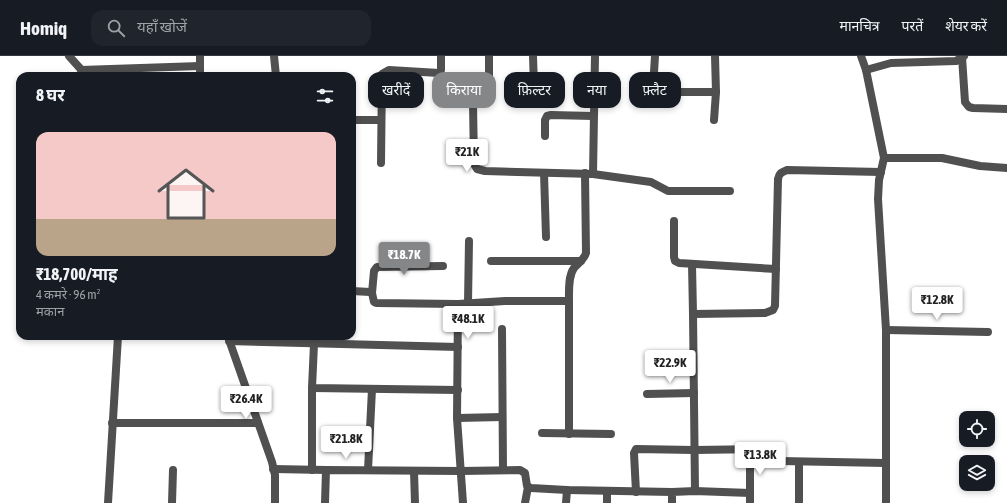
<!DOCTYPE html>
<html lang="hi">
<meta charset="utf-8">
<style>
body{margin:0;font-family:"Asap Condensed","Noto Sans Devanagari",sans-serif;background:#20242c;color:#f1f3f6;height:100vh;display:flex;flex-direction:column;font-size:15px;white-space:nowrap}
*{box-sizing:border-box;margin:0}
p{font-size:13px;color:#9ea1a6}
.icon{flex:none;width:22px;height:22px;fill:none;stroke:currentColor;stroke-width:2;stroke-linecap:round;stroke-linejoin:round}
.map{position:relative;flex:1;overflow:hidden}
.drawer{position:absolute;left:16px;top:16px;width:340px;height:268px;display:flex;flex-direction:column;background:#171b24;border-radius:12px;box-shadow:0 2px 6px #0003}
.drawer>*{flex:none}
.hud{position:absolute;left:368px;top:16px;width:380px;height:36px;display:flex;gap:8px}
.tools{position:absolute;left:959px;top:355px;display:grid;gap:8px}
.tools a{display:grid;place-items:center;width:36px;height:36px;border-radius:8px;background:#171b24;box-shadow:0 2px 6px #0003;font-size:20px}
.price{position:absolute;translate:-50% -34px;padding:0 9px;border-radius:4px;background:#fff;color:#222;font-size:13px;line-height:26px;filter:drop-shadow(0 1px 2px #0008)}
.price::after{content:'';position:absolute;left:50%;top:24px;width:12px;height:9px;margin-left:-6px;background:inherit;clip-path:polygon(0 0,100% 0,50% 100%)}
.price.selected{background:#858687;color:#fff}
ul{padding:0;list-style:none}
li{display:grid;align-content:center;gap:8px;height:212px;padding:0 20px}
li span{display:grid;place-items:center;height:124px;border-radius:12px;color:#555}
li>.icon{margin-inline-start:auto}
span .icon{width:72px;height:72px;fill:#fffc;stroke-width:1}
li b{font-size:17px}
h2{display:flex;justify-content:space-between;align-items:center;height:48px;padding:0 20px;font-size:17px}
.chip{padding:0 14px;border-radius:12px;background:#171b24;box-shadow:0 2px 6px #0003;font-size:14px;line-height:36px}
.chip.selected{background:#858687;color:#fff}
header{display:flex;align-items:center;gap:24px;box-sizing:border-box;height:56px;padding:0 20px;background:#171b24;border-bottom:1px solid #363941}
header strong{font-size:19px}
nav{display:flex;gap:22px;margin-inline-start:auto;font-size:14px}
.search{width:280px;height:36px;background:#20242c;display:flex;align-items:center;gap:10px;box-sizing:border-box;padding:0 14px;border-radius:12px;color:#9ea1a6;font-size:15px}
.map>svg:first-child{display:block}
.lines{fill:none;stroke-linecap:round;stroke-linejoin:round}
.minor{stroke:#505050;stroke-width:8}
</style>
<header>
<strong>Homiq</strong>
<div class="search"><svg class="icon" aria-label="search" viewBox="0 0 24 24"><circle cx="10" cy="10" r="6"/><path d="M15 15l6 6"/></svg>यहाँ खोजें</div>
<nav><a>मानचित्र</a><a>परतें</a><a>शेयर करें</a></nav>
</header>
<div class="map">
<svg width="1007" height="447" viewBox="0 0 1007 447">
<rect width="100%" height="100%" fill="#fff"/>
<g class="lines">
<!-- minor -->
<g class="minor">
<path d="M69 0 87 20"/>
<path d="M274 0 276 20"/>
<path d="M489 0V40C485 45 477 43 473 47L474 108 477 113 485 115 593 118 651 126 668 135H730"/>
<path d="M533 0 534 30"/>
<path d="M655 0 653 32 659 35 666 36H716L714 64"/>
<path d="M715 0 716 36"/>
<path d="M861 0 866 14 884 102 879 124 878 143 886 274V447"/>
<path d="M962 1 965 46 969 51 973 52 1007 53"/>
<path d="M81 14 200 10"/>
<path d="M866 14 891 7 956 5 964 0"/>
<path d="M200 20V0"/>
<path d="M352 64H381"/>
<path d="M545 80V64L547 60 551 59 593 60"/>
<path d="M884 102H942L980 110 1007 112"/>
<path d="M381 107 382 18 389 14 439 17 441 14V0"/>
<path d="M544 117 546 181"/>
<path d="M593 118 595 0"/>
<path d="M674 165V201L675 205 679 207 776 213"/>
<path d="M491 205H581"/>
<path d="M692 208 693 258 695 435"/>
<path d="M352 235 370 236 372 237 374 246 376 247 458 248 457 362 463 447"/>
<path d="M372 237 374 215 377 211 443 210"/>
<path d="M468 247 469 185"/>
<path d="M458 248 505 245H569C569 236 568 220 574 212 578 207 584 204 586 197L585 117"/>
<path d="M693 258 765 257 773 254 775 250 778 123C779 117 782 116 787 114L881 116"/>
<path d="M502 273 503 414"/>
<path d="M886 274 988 276"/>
<path d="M228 281 272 406 275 419V447"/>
<path d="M229 285 458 291"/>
<path d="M314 288 312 332 458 334"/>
<path d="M647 338 694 337"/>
<path d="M457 362 502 361"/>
<path d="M112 367H258"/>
<path d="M542 377 611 378"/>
<path d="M569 378V245"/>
<path d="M780 405 886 407"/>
<path d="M799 406V447"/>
<path d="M273 413 326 414"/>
<path d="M312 414V332"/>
<path d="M368 414 372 333"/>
<path d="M414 415 415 447"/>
<path d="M607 435V447"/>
<path d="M636 436 634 397 636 393 694 394 764 393"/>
<path d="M108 447 118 280"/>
<path d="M172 447 173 414"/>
<path d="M325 447 326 414 461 415 520 414 525 417 527 430 531 432 567 434 672 436"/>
<path d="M525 447 528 431"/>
<path d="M566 447 567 434"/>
<path d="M672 447V436L695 435 750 437"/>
<path d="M750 447V393"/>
</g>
</g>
</svg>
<div class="tools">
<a><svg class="icon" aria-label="locate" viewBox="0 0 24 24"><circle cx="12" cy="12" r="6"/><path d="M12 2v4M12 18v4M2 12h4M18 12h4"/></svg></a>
<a><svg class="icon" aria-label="layers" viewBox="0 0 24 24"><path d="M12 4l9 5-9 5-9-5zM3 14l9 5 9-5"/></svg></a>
</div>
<b class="price" style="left:467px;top:117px">₹21K</b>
<b class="price selected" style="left:404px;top:220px">₹18.7K</b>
<b class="price" style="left:937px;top:265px">₹12.8K</b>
<b class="price" style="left:468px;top:284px">₹48.1K</b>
<b class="price" style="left:670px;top:328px">₹22.9K</b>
<b class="price" style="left:246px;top:364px">₹26.4K</b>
<b class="price" style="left:346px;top:404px">₹21.8K</b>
<b class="price" style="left:760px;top:420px">₹13.8K</b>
<div class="hud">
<a class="chip">खरीदें</a>
<a class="chip selected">किराया</a>
<a class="chip">फ़िल्टर</a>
<a class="chip">नया</a>
<a class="chip">फ़्लैट</a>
</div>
<section class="drawer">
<h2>8 घर<svg class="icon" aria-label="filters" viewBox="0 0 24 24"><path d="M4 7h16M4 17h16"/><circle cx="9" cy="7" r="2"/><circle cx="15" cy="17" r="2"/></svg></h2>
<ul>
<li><span style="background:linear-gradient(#f6c9c9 70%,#b9a48a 0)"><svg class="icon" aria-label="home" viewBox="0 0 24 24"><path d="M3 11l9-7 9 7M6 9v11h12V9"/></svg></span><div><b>₹18,700/माह</b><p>4 कमरे · 96 m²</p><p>मकान</p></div></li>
</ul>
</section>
</div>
